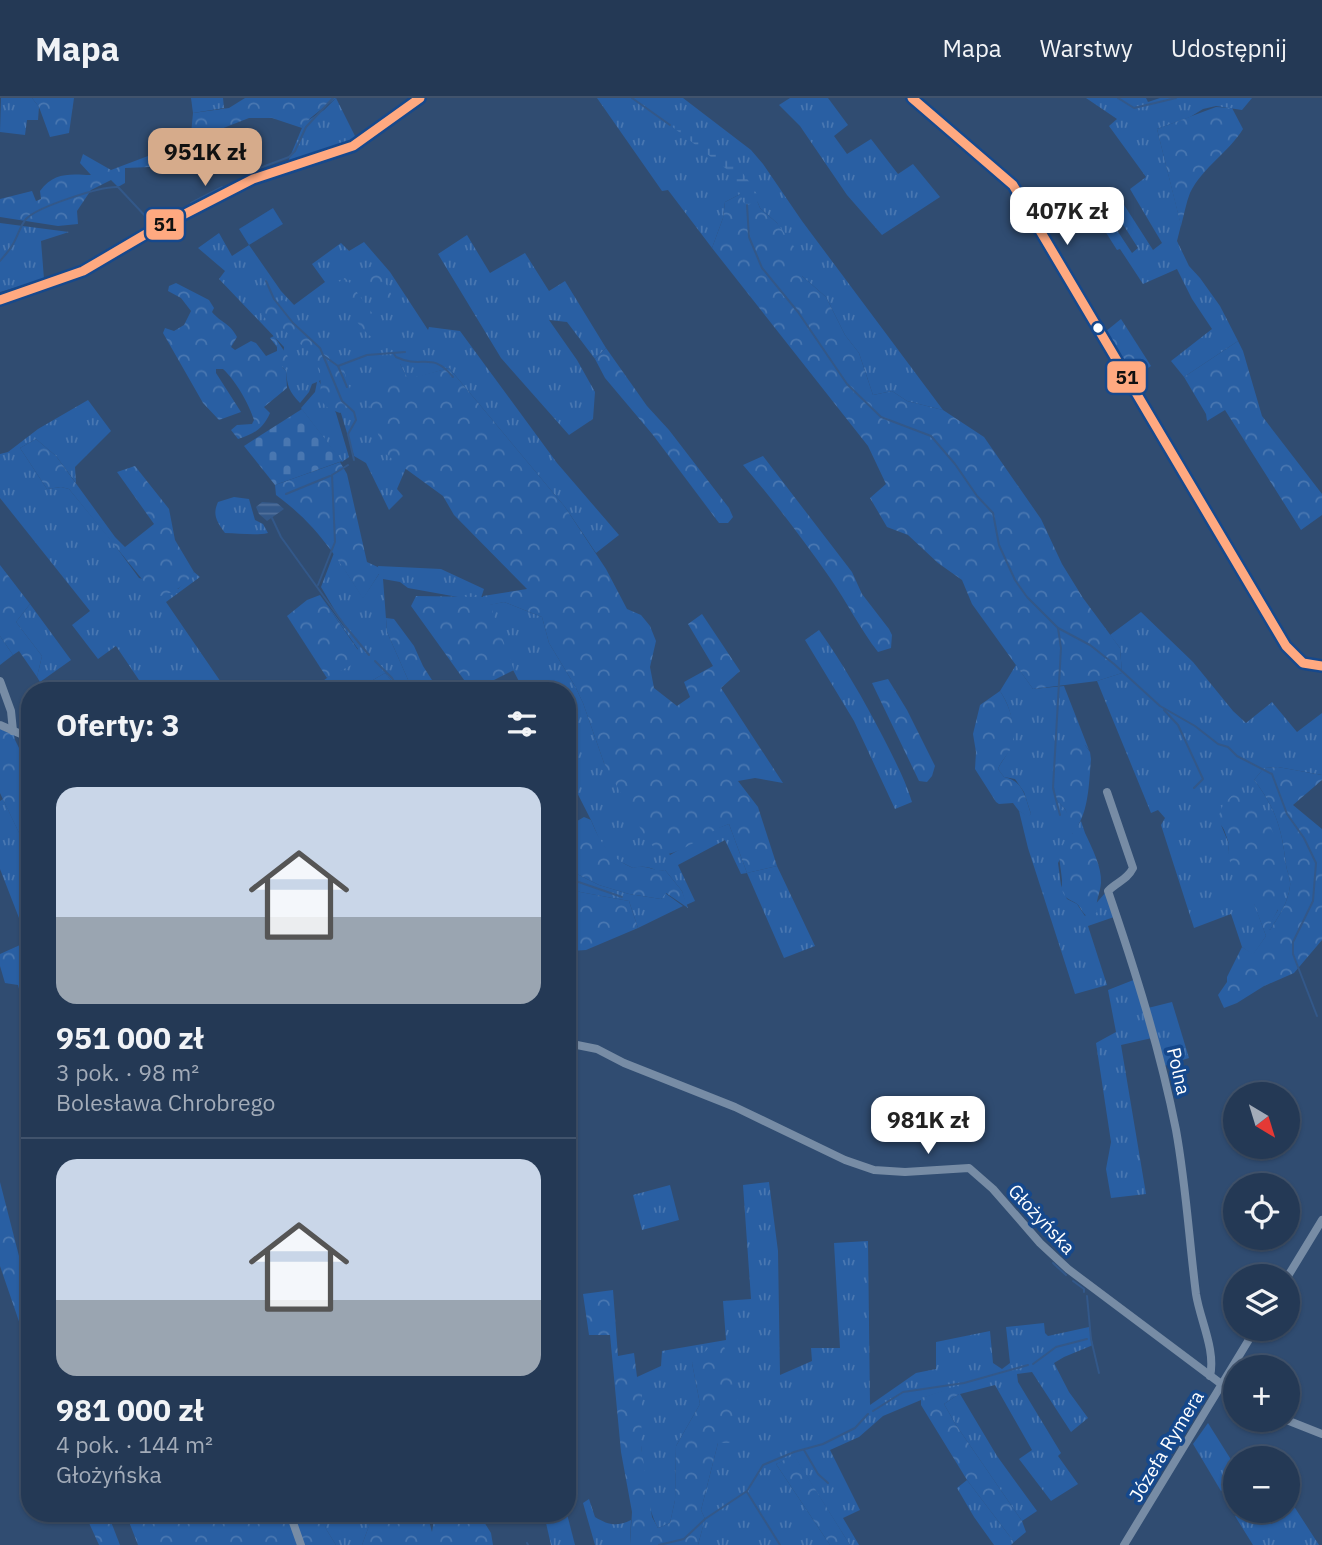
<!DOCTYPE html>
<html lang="pl">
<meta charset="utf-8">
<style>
body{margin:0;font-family:"IBM Plex Sans",sans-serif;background:#30445f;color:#f1f3f6;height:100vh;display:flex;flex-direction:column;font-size:26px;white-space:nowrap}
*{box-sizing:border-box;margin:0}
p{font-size:23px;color:#a3acb9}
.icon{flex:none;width:38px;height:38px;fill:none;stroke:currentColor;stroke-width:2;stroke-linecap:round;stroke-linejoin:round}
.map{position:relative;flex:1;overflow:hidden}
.sheet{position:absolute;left:21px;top:584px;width:555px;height:840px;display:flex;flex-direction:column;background:#243955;border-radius:28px;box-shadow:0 2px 5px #0004,0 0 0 2px #41536c}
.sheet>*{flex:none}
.needle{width:46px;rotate:142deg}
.fabs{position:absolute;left:1223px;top:984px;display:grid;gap:14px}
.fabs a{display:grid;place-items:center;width:77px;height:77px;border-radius:50%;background:#243955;box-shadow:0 2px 5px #0004,0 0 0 2px #41536c;font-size:35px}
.price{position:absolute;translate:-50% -60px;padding:0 16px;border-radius:14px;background:#fff;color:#222;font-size:23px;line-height:46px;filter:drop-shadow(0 2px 4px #0008)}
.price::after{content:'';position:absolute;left:50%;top:42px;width:21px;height:16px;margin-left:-10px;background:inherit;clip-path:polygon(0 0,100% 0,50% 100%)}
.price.on{background:#d6ab8b;color:#111}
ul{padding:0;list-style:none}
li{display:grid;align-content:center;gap:14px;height:371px;padding:0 35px}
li+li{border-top:2px solid #41536c}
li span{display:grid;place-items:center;height:217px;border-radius:21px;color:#555}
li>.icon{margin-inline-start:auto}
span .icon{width:126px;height:126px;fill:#fffc;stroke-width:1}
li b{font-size:30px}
h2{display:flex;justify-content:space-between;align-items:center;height:84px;padding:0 35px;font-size:30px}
header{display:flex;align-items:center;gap:42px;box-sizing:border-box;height:98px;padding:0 35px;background:#243955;border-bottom:2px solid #41536c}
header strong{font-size:33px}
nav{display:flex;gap:38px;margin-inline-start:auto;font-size:24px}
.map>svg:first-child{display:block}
.grass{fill:url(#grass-tufts)}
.forest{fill:url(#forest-crowns)}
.wetland{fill:url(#wetland-marsh)}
.cemetery{fill:url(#cemetery-stones)}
.pitch{fill:#295fa3}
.water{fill:url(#water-rules)}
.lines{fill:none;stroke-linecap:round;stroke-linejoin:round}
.stream{stroke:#335889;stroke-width:2}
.minor{stroke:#778ca5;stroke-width:8}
.bus-1-casing{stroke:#15488c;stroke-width:14}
.bus-1{stroke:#ffa980;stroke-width:9}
.bus-dot{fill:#fff;stroke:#15488c;stroke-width:2.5}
.labels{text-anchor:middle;stroke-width:7;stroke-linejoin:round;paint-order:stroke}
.street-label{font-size:19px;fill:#fff;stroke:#15488c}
.line-badge{stroke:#15488c;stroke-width:2.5}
.pale-badge-label{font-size:19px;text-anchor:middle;font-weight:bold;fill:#111}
</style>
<header>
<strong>Mapa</strong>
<nav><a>Mapa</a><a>Warstwy</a><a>Udostępnij</a></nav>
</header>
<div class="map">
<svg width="1322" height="1447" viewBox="0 0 1322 1447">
<defs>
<pattern id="grass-tufts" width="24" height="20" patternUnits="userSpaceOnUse" patternTransform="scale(1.75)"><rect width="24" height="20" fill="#295fa3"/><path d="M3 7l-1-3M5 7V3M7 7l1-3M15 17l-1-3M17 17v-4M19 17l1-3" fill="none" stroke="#4977b1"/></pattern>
<pattern id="forest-crowns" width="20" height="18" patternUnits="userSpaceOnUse" patternTransform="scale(1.75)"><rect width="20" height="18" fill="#295fa3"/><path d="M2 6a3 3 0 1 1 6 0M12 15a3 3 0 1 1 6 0" fill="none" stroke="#4977b1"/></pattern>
<pattern id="wetland-marsh" width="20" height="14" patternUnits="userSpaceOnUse" patternTransform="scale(1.75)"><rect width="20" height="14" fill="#295fa3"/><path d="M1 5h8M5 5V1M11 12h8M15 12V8" fill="none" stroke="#4977b1"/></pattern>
<pattern id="cemetery-stones" width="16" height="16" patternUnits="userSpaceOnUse" patternTransform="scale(1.75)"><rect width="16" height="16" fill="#295fa3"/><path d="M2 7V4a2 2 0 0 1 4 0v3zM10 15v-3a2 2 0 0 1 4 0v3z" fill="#4977b1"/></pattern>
<pattern id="water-rules" width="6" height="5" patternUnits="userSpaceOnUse" patternTransform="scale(1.75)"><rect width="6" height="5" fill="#335889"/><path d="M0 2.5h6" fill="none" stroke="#52719b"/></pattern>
</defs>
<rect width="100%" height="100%" fill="#304c71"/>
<!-- grass -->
<g class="grass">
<path d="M1 0H32L39 9 38 22H27L25 37 0 34Z"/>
<path d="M191 0H223L224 10 193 15Z"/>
<path d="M336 0 356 40 336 53 287 66 304 25 324 12Z"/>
<path d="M597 0H683L751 52 763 66 802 123 943 312 907 303 892 293 873 297 859 255 845 237 826 199 802 178 777 125 760 110 752 90 725 104 723 120 712 150 668 92 662 93Z"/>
<path d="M790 0H828L848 27 834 38 847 56 871 41 898 76 913 66 940 99 882 137 847 97 800 28 779 7Z"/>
<path d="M1086 0H1146L1148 4 1160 0H1252L1242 12 1216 8 1203 11 1190 19 1157 31 1181 127 1177 143 1189 168 1200 180 1220 208 1238 243 1184 279 1171 263 1212 231 1192 201 1177 171 1143 186 1120 151 1117 152 1093 114 1097 111 1099 114 1103 111 1132 155 1138 150 1110 106 1119 99 1153 152 1162 145 1130 91 1146 79 1109 28 1117 21Z"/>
<path d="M0 125 69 134 41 143 44 181 0 194Z"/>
<path d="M219 135 232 158 249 147 281 193 294 207 325 184 312 166 341 145 349 153 364 144 390 174 428 232 429 229 460 233 557 365 619 437 596 455 565 409 449 270 408 282 400 266 406 370 397 391 403 398 389 412 366 365 354 358 340 312 324 280 319 283 336 315 349 359 342 364 301 310 315 294 317 284 312 286 309 294 300 305C289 294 287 287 286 273L282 269 284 249 219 181 225 173 198 150Z"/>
<path d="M467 137 490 175 525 155 549 193 565 183 606 250 595 261 567 224 549 222 577 262 595 294 593 321 569 337 501 260 438 156Z"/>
<path d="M88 302 111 333 75 369 76 385 56 358 36 341 20 350 47 391 61 389 69 391 111 442 139 480 178 491 194 474 200 479 166 504 225 590 230 593H136L143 588 116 548 98 561 72 527 90 513 0 400V356L8 354 38 331Z"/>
<path d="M234 399 249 401 255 422 263 426 268 435C255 438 239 435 225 435 217 424 212 417 218 404Z"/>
<path d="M334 455 363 500 379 476 378 468 441 471 484 491 480 503 408 490 400 484 383 481 387 534 413 593H400L385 575 373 582 372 593H309L327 580 358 551 320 497 347 533 321 489Z"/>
<path d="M504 504 542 519 549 545 575 588 583 605 604 665 670 757 715 731 729 726 747 775 777 768 815 848 784 860 747 775 741 776 725 742 678 767 695 803 686 807 682 793 665 772 657 773C649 768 641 768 633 770L613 760 600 743 591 722 567 675V593H524L512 570 488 507Z"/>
<path d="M30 506 71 562 40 584 37 579 42 558 16 524Z"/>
<path d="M1141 514 1193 564 1233 613 1246 625 1272 604 1297 634 1322 615V677L1278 669 1264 670 1254 682C1276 710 1282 732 1286 767 1287 774 1291 781 1290 788 1288 805 1279 818 1270 832L1267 830 1278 812 1221 727 1229 746 1228 754 1254 805 1266 838 1253 857 1242 849 1231 816 1194 830 1161 727 1165 720 1158 712 1151 715 1097 583 1122 575 1120 550 1110 537Z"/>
<path d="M819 532C843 566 864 602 883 639 894 661 905 681 912 704L895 711 854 623 805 542Z"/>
<path d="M0 538 13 557 0 567Z"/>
<path d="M1016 567 1033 591 1064 588 1089 652 1085 647 1054 682 1055 700 1065 711 1076 730 1081 723 1085 735H1073L1058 765 1061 787 1067 801 1077 806 1085 818 1106 794 1114 819 1088 828 1107 887 1075 896 1028 750 1019 713 1028 718 1031 716 1024 694 1015 681 1004 679 998 671C1001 664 1006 659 1009 652 1017 632 1011 609 1000 593Z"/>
<path d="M3 701 30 758V833L26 838 0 771V703Z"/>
<path d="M567 771 599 787 629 796 661 801 665 795 683 808 638 830 629 803 580 794 567 787Z"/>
<path d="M1136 881 1152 940 1121 947 1146 1096 1111 1100 1106 1071 1111 1044 1096 945 1116 934 1108 892Z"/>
<path d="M1172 904 1189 960 1164 968 1148 910Z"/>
<path d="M769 1084 778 1153 780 1277 812 1263 811 1250H840L834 1145 868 1143 870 1307 916 1275 936 1271V1244L990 1233 993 1265 1002 1271 1010 1265 1006 1229 1044 1225 1045 1235 1048 1238 1089 1229 1093 1247 1064 1259 1054 1265 1069 1294 1088 1320 1071 1334 1032 1274 1017 1276 1018 1284 1061 1355 1058 1358 1078 1386 1051 1403 1019 1361 1032 1352 995 1287 960 1296 997 1358 1037 1413 1022 1423 956 1327 944 1306 959 1296 944 1293 922 1300 921 1302 883 1318 859 1339 830 1352 860 1412 843 1420 859 1447H850L794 1358 776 1366 830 1447H698L705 1421 701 1412 718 1345H728L719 1253 692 1265 700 1306 676 1348 675 1402 670 1425 658 1430C640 1398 640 1318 637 1279L661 1268 662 1253 726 1242 723 1203 751 1201 743 1087Z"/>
<path d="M670 1087 679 1122 642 1132 633 1097Z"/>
<path d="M1208 1325 1235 1368V1383L1221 1393 1193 1346Z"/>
<path d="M967 1382 1014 1444 1011 1447H994L974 1419 957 1390Z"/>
<path d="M1288 1399 1319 1447H1253L1235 1418 1245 1412H1288Z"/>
<path d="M589 1401 595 1419C608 1427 617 1429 631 1422L630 1447H595L583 1405Z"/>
<path d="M343 1416H378L370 1425 362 1447H336L326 1431 324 1423 343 1418Z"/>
<path d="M544 1416H567L575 1447H551Z"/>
</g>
<!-- forest -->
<g class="forest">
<path d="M32 0H74L69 35 50 39 39 9Z"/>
<path d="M245 0H336C327 8 306 21 302 30L272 20H249L198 40 191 36 193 15 229 10Z"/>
<path d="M1216 9 1232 10 1243 31C1229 54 1202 70 1190 95 1186 105 1184 117 1181 128L1157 31Z"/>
<path d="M83 56 111 72 148 58 158 66 150 69 125 70V85L118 89 111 82 91 92 77 113 78 126 58 128 0 119V101L32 93 36 103 41 101 40 93C54 74 69 76 91 77L80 65Z"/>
<path d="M752 90 760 110 777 125 806 165 802 178 826 199 845 237 859 255 873 297 892 293 907 303 943 312 984 339 1041 421 1062 466 1083 500 1120 550 1122 575 1097 583 1033 591 972 506 962 482 938 465 908 437 887 429 870 400 886 386 868 348 712 150 723 120 725 104Z"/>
<path d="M370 169 377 170C386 183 391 199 401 212L399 218H396C389 211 364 179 362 172Z"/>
<path d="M346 181 351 186 388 237 370 238C356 226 347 208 335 194L338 184Z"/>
<path d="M176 185 209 202 214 210 212 214C221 225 229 224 237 239L231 249 235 252 251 243 256 245 266 258 277 253V249L270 240 274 238 289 260 282 269 286 273 287 290 264 309 270 315C263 331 254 336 238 341L231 332 237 327 252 326 254 322C249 306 236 283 223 271H216V275L241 314 219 322 203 305 163 235 165 230 174 233 184 227 191 213 181 200 168 193 169 188Z"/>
<path d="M283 202 294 207 293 215 306 238 316 240 320 247 340 260 354 303 346 312 340 315 329 311 321 303 320 272 309 254 277 225 266 221 261 216 270 206Z"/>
<path d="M1121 221 1151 268 1132 281 1105 234Z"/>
<path d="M1238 243 1243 253 1262 318 1322 396V417L1301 432 1225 312 1207 323 1206 316 1184 279Z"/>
<path d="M606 250 647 308 669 332 729 410 733 419 728 425H719L653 337 605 280 595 261Z"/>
<path d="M400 266 408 281 449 270 565 409 606 471 627 511 641 517 650 528 656 543 650 569 654 590 677 608 690 599 684 584 713 568 688 526 702 516 740 573 721 590 783 685 755 680 738 683 758 709 777 768 747 775 729 726C705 734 685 756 660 757L644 737 604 665 583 605 575 588 549 545 542 519 504 504 490 507 514 572 472 593 411 508 416 498 483 499V498L527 491 454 417 443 398 384 355 368 304 380 286Z"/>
<path d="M36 341 56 358 115 439 125 449 154 426 117 374 135 368 169 411 175 442 194 474C186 487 174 495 160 498L150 491 69 391 61 389 47 391 20 350Z"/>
<path d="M763 358 852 474 862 496 889 531 892 537 891 550 878 554C860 531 847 504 830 480 803 441 774 403 743 367Z"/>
<path d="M340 364 347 376 367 464 382 471 363 501C337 459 316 426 276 397L275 387Z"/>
<path d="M0 467 30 506 16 524 42 558 37 579 19 553 13 557 0 538Z"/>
<path d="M320 497 358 552 359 563 327 580 287 518 307 502Z"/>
<path d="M386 520 394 521 414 548 423 568 439 593H413L387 534Z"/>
<path d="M385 575 400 593H372L373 582Z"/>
<path d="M888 581 907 612 935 668 932 678 927 684 919 683 872 585Z"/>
<path d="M1000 593C1010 608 1019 634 1010 652 1006 659 1001 663 998 671L1004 679C1024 683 1025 699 1031 716L1028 719 1019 713 1013 705 999 706 996 704 975 671 976 654 973 636 980 607Z"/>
<path d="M0 631 14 637 15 642 30 672V758L0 695Z"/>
<path d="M1074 644 1085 647 1090 654 1091 661C1089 684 1089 712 1076 731L1073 729 1065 711 1055 700 1052 665 1063 646Z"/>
<path d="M1278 669 1322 677V682L1293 707 1322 731V842L1294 875 1264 888 1237 905 1224 910 1218 897 1227 884V879L1242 849 1253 856 1266 838 1254 806 1245 807 1233 779 1228 754 1229 746 1219 717 1223 707 1235 694C1240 695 1247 694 1251 697 1271 710 1285 772 1283 794 1282 807 1274 819 1268 830L1270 832C1279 818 1288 805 1290 788 1291 781 1287 774 1286 767 1282 732 1276 710 1254 682L1264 670Z"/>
<path d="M584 719 591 722C600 745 610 760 633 770 648 766 652 774 665 772L682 793 688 810 666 795 661 801 629 796 599 787 567 771V729Z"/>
<path d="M1073 735H1085C1092 750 1102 769 1101 785 1100 796 1095 803 1097 814L1090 820C1084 817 1083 814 1079 808 1075 803 1069 803 1065 798 1061 793 1062 788 1062 782 1060 758 1054 754 1073 735Z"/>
<path d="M567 787 580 794 629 803 638 830 586 852 571 853 567 848Z"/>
<path d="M30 833V932L18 887 5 885 0 868V856L20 847Z"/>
<path d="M0 1084 30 1201V1279L24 1258V1238L0 1168Z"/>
<path d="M613 1192 618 1258 634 1255 637 1279 642 1296 641 1348 652 1419 658 1430 670 1425 675 1402 676 1348 700 1306 692 1265 709 1250 719 1253 723 1247C742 1278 737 1307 736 1342L728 1345H718L701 1412 705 1421 698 1447H630L632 1414 621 1354 610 1237H589L583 1196Z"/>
<path d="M957 1288 964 1290 959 1296 944 1306 956 1327 1022 1423 1026 1434 1014 1444 967 1382 921 1307V1300Z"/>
<path d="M794 1357 850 1447H830L776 1366Z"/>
<path d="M85 1416H108L120 1447H99Z"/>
<path d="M126 1416H258L282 1421 287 1416H323L326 1431 336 1447H138Z"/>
<path d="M378 1416H427L432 1434 435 1416H479L491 1435 493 1447H362L370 1425Z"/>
</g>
<!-- wetland -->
<path class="wetland" d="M670 27C702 30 749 73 760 103L747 107 743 104 734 77Z"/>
<!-- cemetery -->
<path class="cemetery" d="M302 311 342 363 275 387 244 348Z"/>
<!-- pitch -->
<path class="pitch" d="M273 110 283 126 249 147 239 131Z"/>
<!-- water -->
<path class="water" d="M262 404 277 405 284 411 267 423 259 416 256 409Z"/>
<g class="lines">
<!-- stream -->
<g class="stream">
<path d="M632 0 670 27"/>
<path d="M1118 0 1134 10 1176 0"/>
<path d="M257 71 289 59 295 53 306 29 333 0"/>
<path d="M191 105 222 89"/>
<path d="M747 107 749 139 762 170 798 214 847 286 881 319 931 338 955 366 977 398 993 415 999 447 1015 482 1027 499 1058 530 1090 547 1114 566 1160 608 1195 628 1218 646 1228 649 1237 658 1272 676 1287 716 1304 740 1316 765 1313 803 1293 844V856L1317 918"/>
<path d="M0 163C4 158 10 152 13 146 18 138 20 128 26 121 37 109 101 88 118 89L148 121H160"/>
<path d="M266 183 274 201 293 225 320 250 342 303 354 314 356 322 348 336 354 362"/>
<path d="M394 256 396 259C423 272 431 252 453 279"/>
<path d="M324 258 338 268 367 257 405 254"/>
<path d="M338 268 347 289"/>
<path d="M286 396 330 378"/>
<path d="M272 420 281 439 345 528 369 557"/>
<path d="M318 487 335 444 332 377 348 367"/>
<path d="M1058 530 1061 550 1053 690 1060 717"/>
<path d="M375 563 392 580 400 593"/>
<path d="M1164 612 1178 627 1203 681 1194 690"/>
<path d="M567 780 622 799"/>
<path d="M1053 1165 1066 1177"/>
<path d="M1073 1183 1084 1191V1194"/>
<path d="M1087 1198 1091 1241 1099 1275"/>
<path d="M1033 1266 1056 1249 1087 1241"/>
<path d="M873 1313 903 1294 964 1285 1028 1267"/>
<path d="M804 1352 818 1376 828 1385"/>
<path d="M747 1394 780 1447"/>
<path d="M527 1445 528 1447"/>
<path d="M659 1447 684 1441 705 1421 747 1393 763 1367 794 1354 823 1346 855 1330 868 1316"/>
</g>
<!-- minor -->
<g class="minor">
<path d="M912 0 984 60 1013 87 1286 548 1303 565 1322 568"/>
<path d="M0 202 83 173 146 136 253 81 353 48 368 39 420 0"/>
<path d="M0 583 11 613 13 633"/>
<path d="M0 627 30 640"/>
<path d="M1107 694 1133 770C1127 782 1117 784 1108 793 1135 872 1160 951 1176 1032 1186 1087 1189 1141 1196 1196 1200 1222 1216 1252 1210 1278"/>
<path d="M567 945 597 951 624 965 735 1009 845 1062 874 1072 905 1074 969 1070 993 1091 1040 1145 1068 1171 1236 1297"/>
<path d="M1288 1178 1322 1122"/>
<path d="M1284 1321 1322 1336"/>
<path d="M290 1416 301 1447"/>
<path d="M1124 1447 1256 1230"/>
</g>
<!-- bus-1 casing -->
<g class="bus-1-casing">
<g id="bus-1">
<path d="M912 0 1013 87 1286 548 1303 565 1322 568"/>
<path d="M0 202 83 173 146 136 253 81 353 48 420 0"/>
</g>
</g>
<!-- bus-1 -->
<use href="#bus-1" class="bus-1"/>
</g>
<!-- markers -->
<circle class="bus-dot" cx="1098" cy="230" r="6"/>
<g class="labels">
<!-- street labels -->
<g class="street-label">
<text transform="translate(1179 973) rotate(77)" y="7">Polna</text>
<text transform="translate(1042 1121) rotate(47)" y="7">Głożyńska</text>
<text transform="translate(1166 1348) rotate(-59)" y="7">Józefa Rymera</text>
</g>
</g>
<g class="line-badge">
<rect x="145" y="110" width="40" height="33" rx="7" fill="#ffa980"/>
<rect x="1106" y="262" width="41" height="34" rx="7" fill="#ffa980"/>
</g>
<g class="pale-badge-label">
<text x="165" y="133">51</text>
<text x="1127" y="286">51</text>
</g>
</svg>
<div class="fabs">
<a><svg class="needle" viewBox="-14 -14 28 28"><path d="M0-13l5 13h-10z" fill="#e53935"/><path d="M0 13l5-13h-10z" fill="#a3acb9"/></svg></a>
<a><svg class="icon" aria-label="locate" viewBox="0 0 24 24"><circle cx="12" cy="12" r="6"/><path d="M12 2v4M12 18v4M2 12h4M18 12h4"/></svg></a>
<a><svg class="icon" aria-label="layers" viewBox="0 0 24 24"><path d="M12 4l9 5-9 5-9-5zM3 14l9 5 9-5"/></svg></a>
<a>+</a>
<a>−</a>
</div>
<b class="price on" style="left:205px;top:90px">951K zł</b>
<b class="price" style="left:1067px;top:149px">407K zł</b>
<b class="price" style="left:928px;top:1058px">981K zł</b>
<section class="sheet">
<h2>Oferty: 3<svg class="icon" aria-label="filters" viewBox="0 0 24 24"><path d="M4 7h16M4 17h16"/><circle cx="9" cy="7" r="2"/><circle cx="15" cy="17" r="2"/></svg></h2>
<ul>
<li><span style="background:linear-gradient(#c9d6e8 60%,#9aa5b1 0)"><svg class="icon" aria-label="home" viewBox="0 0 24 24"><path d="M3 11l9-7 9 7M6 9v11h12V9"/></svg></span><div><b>951 000 zł</b><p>3 pok. · 98 m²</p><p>Bolesława Chrobrego</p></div></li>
<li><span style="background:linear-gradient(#c9d6e8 65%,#9aa5b1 0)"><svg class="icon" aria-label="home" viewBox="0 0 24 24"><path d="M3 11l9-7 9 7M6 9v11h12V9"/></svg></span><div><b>981 000 zł</b><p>4 pok. · 144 m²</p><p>Głożyńska</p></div></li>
</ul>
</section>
</div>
